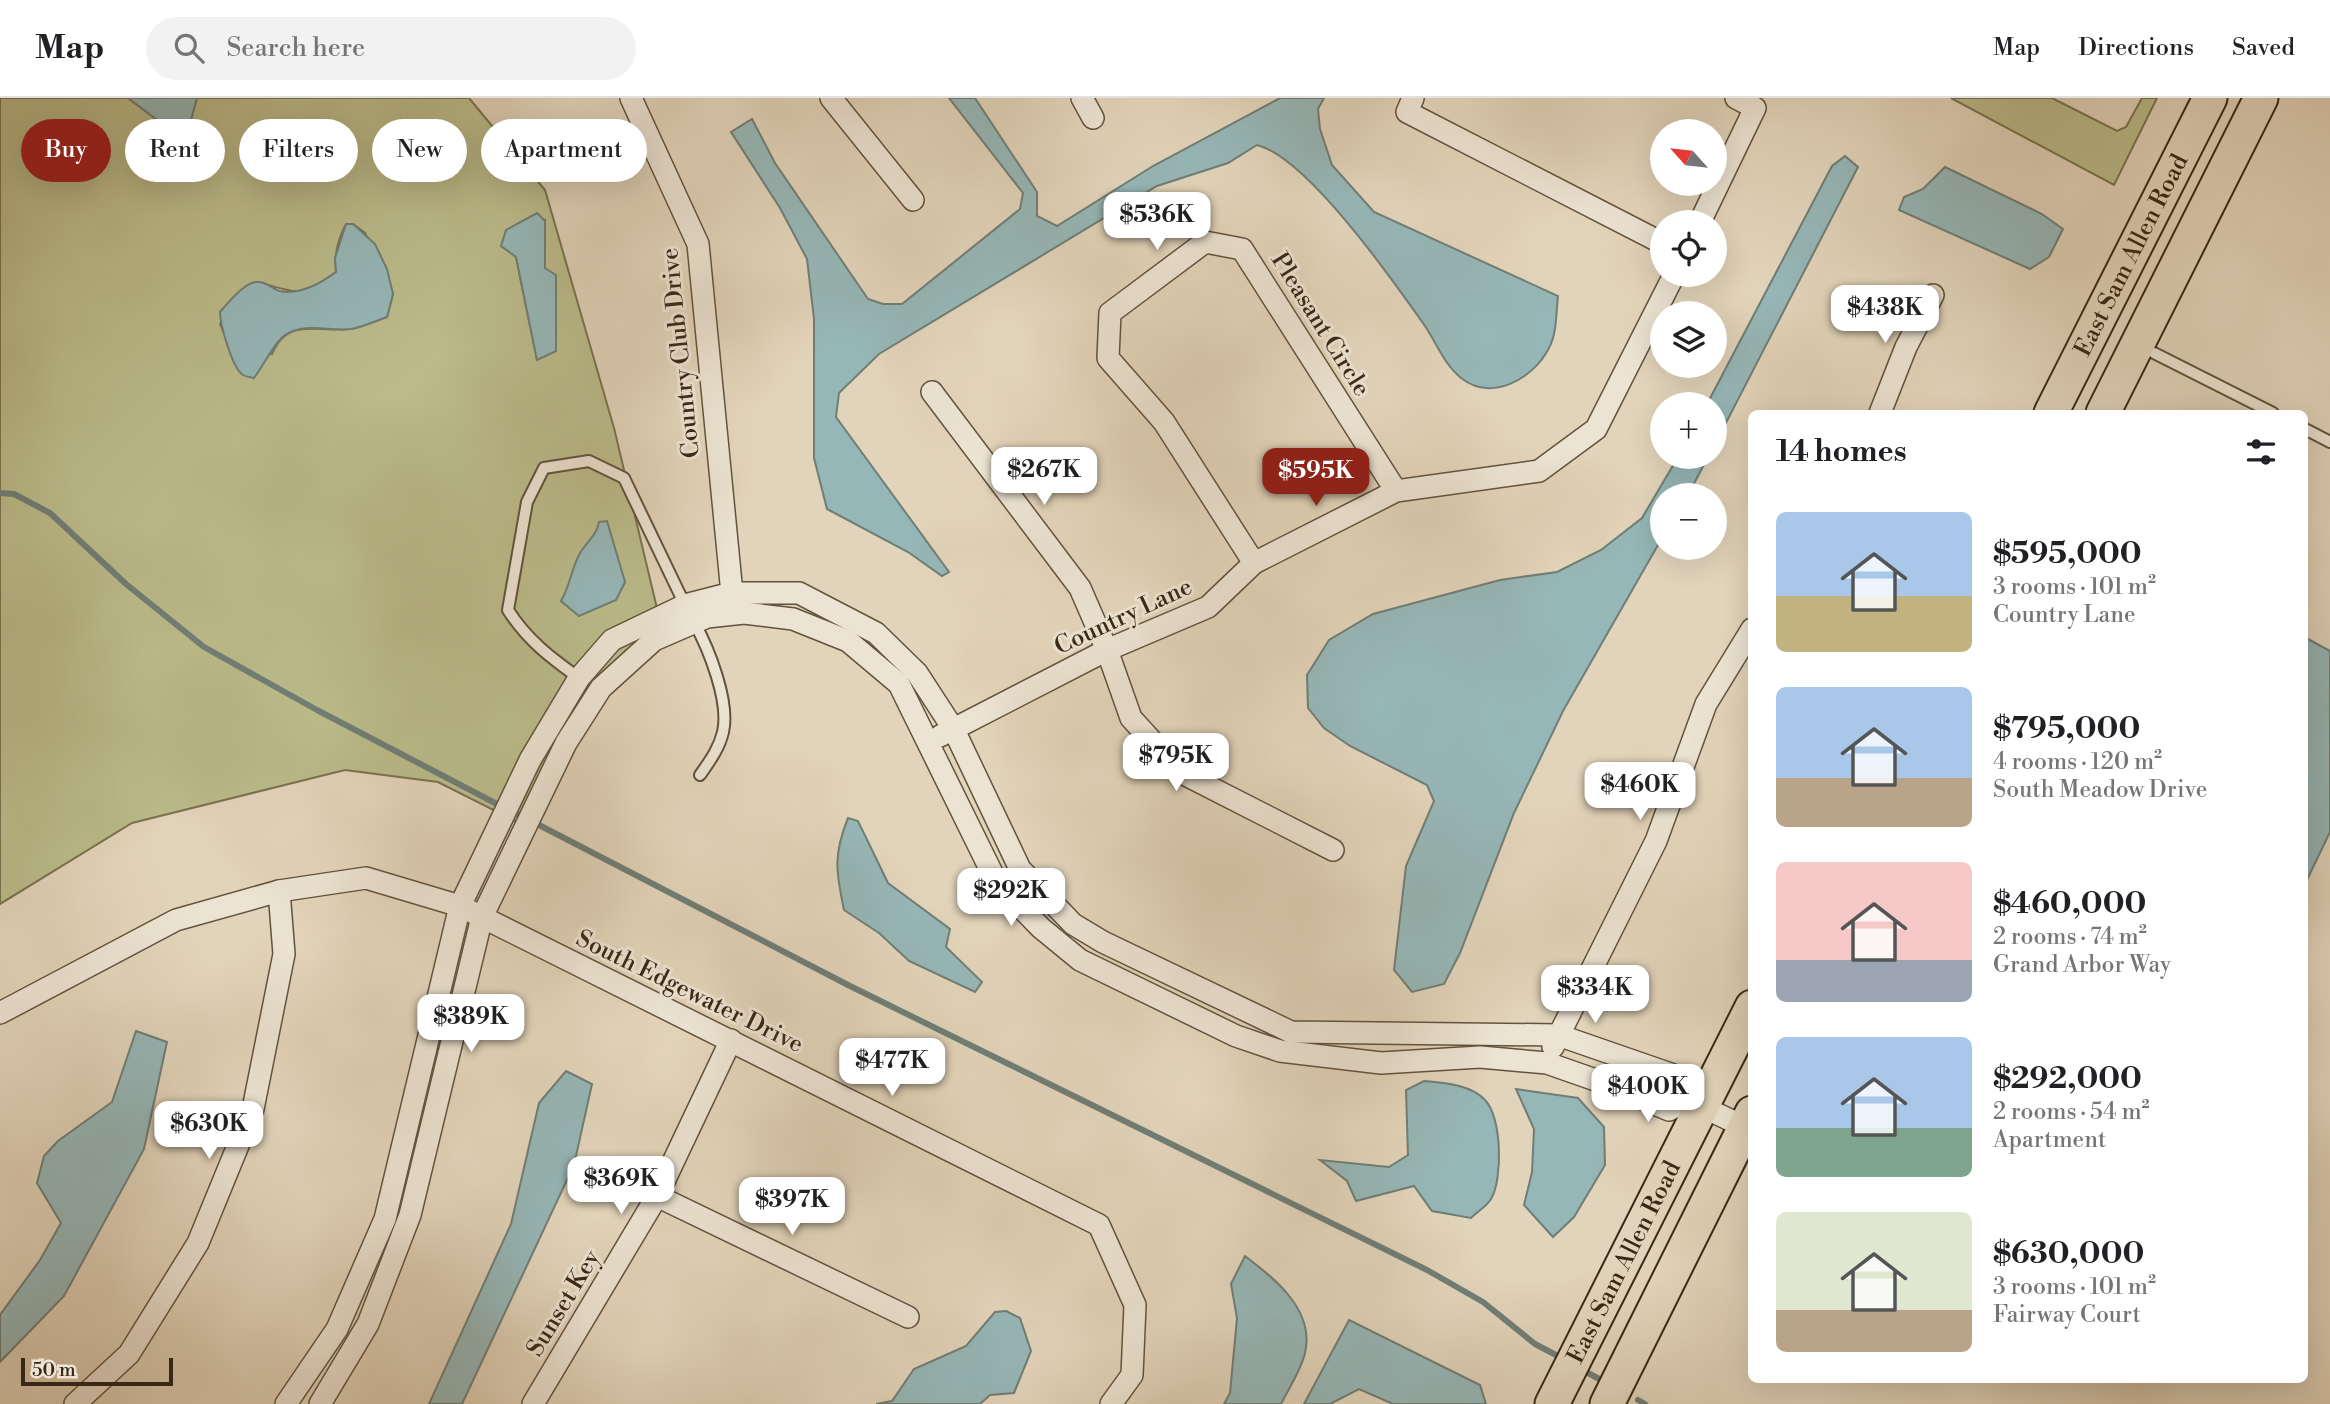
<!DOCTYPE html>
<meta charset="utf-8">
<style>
body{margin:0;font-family:"Libre Bodoni",serif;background:#f2f2f2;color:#202124;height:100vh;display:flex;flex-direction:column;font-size:26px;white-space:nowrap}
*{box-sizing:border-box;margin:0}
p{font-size:23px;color:#757577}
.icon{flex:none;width:38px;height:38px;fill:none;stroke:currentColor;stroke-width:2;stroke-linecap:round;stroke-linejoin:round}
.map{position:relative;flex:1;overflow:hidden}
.sheet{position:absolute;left:1748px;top:312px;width:560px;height:973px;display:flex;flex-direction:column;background:#fff;border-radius:10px;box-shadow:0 7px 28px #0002}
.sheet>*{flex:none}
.guide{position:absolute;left:21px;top:21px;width:665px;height:63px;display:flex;gap:14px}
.needle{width:46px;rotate:297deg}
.fabs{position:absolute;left:1650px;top:21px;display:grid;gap:14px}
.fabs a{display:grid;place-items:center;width:77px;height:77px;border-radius:50%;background:#fff;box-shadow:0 7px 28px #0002;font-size:35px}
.scale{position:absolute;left:21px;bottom:18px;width:152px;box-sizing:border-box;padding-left:7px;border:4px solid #382815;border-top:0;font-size:19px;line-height:24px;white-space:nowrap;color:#382815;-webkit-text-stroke:5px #ece3d2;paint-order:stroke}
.price{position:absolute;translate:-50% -60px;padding:0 16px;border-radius:14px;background:#fff;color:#222;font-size:23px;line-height:46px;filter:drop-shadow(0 2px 4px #0008)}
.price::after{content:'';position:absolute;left:50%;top:42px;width:21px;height:16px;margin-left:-10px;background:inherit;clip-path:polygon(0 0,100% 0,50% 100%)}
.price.current{background:#8f2418;color:#fff}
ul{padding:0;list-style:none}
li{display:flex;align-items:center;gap:21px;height:175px;padding:0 28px}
li span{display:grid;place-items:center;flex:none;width:196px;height:140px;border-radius:10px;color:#555}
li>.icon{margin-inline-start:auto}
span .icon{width:84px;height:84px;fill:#fffc;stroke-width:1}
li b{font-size:30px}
h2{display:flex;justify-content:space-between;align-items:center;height:84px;padding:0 28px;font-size:30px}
.pill{padding:0 24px;border-radius:32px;background:#fff;box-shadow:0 7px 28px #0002;font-size:24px;line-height:63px}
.pill.current{background:#8f2418;color:#fff}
header{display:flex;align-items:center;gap:42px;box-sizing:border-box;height:98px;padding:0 35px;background:#fff;border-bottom:2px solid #e0e0e0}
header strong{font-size:33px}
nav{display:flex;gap:38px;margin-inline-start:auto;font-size:24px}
.search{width:490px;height:63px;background:#f2f2f2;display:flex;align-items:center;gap:18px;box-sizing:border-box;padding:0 24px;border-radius:38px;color:#757577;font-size:26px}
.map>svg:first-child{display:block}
.green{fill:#bbbb8a;stroke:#7a7250;stroke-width:2;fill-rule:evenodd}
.water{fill:#96b7b7;stroke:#707e76;stroke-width:2}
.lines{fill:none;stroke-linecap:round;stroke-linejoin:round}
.stream{stroke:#707e76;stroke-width:6}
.service-casing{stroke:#62533e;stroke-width:14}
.minor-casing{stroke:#62533e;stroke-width:24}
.primary-casing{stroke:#382815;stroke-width:37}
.service{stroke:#ece3d2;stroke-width:10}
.minor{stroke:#ece3d2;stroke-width:21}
.primary{stroke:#e2d4ba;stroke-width:33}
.labels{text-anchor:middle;stroke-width:6;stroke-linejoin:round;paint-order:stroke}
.street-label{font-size:24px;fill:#382815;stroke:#ece3d2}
</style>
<header>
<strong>Map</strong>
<div class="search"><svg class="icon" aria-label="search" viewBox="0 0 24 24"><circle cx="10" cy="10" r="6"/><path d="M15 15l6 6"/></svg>Search here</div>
<nav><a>Map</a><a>Directions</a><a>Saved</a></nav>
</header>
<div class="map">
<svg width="2330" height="1306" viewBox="0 0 2330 1306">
<rect width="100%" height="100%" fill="#e2d4ba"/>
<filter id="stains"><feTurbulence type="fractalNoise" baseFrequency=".00286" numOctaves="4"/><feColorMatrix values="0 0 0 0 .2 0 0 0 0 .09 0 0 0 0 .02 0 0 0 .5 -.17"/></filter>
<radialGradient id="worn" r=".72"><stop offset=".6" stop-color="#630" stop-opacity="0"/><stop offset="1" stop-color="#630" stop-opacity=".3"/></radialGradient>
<!-- green -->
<g class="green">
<path d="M0 0H128L185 43 197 0H469L545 92 614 330 660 523 575 606 517 724 438 684 345 672 132 725 0 806ZM545 123 537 262 516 159ZM346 126H353L365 135 393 196 387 219C375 223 362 229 350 231 318 235 288 218 272 256L228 244 220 226C229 215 239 195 250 186 258 181 284 194 297 193 312 191 325 182 336 174 334 155 338 142 346 126ZM596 436 625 484 616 501 579 517 561 503 571 488 579 458Z"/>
<path d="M1951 0H2052L2117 33 2126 29 2142 0H2157L2114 87Z"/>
</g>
<!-- water -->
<g class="water">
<path d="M128 0H197L185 43Z"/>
<path d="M949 0H975L1037 94V118L1057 128 1153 68 1280 0H1324L1318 11 1320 31 1332 67 1374 114 1558 198C1556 215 1557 235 1549 250 1533 281 1492 304 1461 280 1444 266 1437 246 1425 228 1394 184 1307 59 1257 47L1228 65 1157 88 879 256 839 295 836 319 949 474 942 478 908 454 827 411 814 360V221L807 161 780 110 731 34 752 21 775 65 868 201 883 206H902L1020 111 1023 95Z"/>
<path d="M1845 58 1858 69 1715 346V306H1707L1832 68Z"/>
<path d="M1945 69 2042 116 2063 131 2049 159 2030 171 1899 112 1904 99 1923 91Z"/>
<path d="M537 115 545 123V170L556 177V253L537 262 516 159 501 148 506 132Z"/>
<path d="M346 126H353L375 146 387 171 393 196 387 219C375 223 363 229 351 231 328 234 295 221 278 244 269 255 263 268 254 280 250 279 246 279 243 277 232 270 220 226 220 214 228 205 246 182 259 184 266 184 273 191 280 193 300 197 320 186 336 174L335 160Z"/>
<path d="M1678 359H1708L1688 397H1662V440L1563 613 1514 715 1460 855 1444 886 1412 894 1394 872 1406 768 1434 703 1427 687 1350 648 1324 630 1308 610 1307 577 1329 542 1373 516 1500 482 1557 474 1601 452 1642 420Z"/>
<path d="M607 423 625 484 616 502 579 518 561 503C570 488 571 472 579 457 586 444 596 439 599 424Z"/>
<path d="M2306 540 2330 553V734L2305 786Z"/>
<path d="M848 720 858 723 888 785 950 831 946 849 982 884 975 894 909 863 879 835 844 812C836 774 833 757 848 720Z"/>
<path d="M136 933 167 944 144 1051 64 1198 0 1264V1217L40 1162 61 1125 37 1085 44 1058 58 1043 112 1004Z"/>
<path d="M566 973 592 986 574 1067 462 1306H429L511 1126 539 1005Z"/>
<path d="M1424 983C1443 985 1470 986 1485 1002 1502 1019 1503 1081 1491 1101 1487 1108 1477 1114 1471 1120L1432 1113 1414 1088 1356 1103 1347 1083 1320 1062 1389 1069 1408 1057 1406 992Z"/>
<path d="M1516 991 1578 1000 1604 1029 1605 1067 1574 1119 1553 1139 1524 1107 1532 1074 1534 1031Z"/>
<path d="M1245 1158C1275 1181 1315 1212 1305 1255 1301 1272 1289 1290 1281 1306H1224L1230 1295 1237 1220 1231 1186Z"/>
<path d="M1006 1213 1020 1220 1031 1253 1014 1295 990 1297 980 1306H876L892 1303 914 1271 966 1248 995 1214Z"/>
<path d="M1349 1222 1480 1287 1486 1306H1393L1359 1291 1330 1306H1304Z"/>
</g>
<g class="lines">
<!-- stream -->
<g class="stream">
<path d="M0 395 14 396 50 415 126 486 204 549 317 612 497 706"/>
<path d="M517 716 519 717"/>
<path d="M539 727 850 888 1427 1172 1483 1204 1535 1246 1556 1257"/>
<path d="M1588 1275 1605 1284"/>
<path d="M1638 1302 1645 1306"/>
</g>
<!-- service casing -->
<g class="service-casing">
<g id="service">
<path d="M2154 255 2273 315"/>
<path d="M2305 331 2330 344"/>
<path d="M694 524C709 551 730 604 723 634 719 651 709 664 700 677"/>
<path d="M579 580C551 560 527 542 508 512L527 404 544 370 589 363 624 380 685 507"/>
</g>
</g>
<!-- minor casing -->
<g class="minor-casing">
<g id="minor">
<path d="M631 0 698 146 733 506"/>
<path d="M831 0 913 102"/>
<path d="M1082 0 1093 20"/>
<path d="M1413 0 1407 14 1662 145"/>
<path d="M1700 124 1755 10 1736 0"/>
<path d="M932 294 1080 490 1107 552 1131 620 1180 674 1333 752"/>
<path d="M1880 315 1906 249 1933 197"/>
<path d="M1254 465 1164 324 1108 260 1110 215 1205 144 1242 151 1396 393"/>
<path d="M940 638 1107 552 1208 509 1254 465 1396 393 1539 373 1596 331 1674 177"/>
<path d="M0 915 176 822 279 793 366 780 460 808 1099 1127 1135 1207 1132 1277 1111 1306"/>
<path d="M1553 949 1656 743 1706 606 1752 531"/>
<path d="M1692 1004 1745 1029"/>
<path d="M657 1098 908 1219"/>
<path d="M75 1306 129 1256 198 1145 253 1011 284 856 279 793"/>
<path d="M286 1306 337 1231 385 1121 460 808 530 662 579 580 612 542 685 507 732 495H799L876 535 917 575 954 632 1020 771 1073 826 1103 844 1291 934 1558 937 1685 981 1687 1002"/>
<path d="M320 1306 368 1226 410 1117 482 819 566 645 601 590 654 542 707 519 744 515 793 521 848 543 899 586 997 785 1041 830 1080 862 1236 938 1280 953 1381 965 1480 959 1547 965 1607 986 1669 1012 1687 1002"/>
<path d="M533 1306 657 1098 731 942"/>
</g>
</g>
<!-- primary casing -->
<g class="primary-casing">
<g id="primary">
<path id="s1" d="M2051 315 2210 0"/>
<path d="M2103 315 2261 0"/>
<path id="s2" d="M1552 1306 1752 909"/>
<path d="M1607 1306 1752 1015"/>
</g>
</g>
<!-- service -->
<use href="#service" class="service"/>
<!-- minor -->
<use href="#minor" class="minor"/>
<!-- primary -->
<use href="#primary" class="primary"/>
</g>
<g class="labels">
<!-- street labels -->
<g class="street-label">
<text dy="8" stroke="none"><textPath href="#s1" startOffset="177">East Sam Allen Road</textPath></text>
<text transform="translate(1321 226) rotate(58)" y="8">Pleasant Circle</text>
<text transform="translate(680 255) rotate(-96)" y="8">Country Club Drive</text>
<text transform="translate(1123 518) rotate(-25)" y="8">Country Lane</text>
<text transform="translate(690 893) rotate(26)" y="8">South Edgewater Drive</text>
<text dy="8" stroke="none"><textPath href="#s2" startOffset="159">East Sam Allen Road</textPath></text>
<text transform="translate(563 1205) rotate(-59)" y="8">Sunset Key</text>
</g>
</g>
<rect width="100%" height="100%" filter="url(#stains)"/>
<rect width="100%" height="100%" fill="url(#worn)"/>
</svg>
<div class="fabs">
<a><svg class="needle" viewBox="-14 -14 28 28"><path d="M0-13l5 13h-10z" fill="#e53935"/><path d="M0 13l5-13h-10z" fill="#757577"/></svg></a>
<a><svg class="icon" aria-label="locate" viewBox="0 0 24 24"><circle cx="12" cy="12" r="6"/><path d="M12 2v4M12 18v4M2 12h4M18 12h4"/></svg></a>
<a><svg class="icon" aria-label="layers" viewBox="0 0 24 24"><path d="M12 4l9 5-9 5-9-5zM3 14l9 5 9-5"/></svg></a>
<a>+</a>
<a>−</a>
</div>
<div class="scale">50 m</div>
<b class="price" style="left:1157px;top:154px">$536K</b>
<b class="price" style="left:1885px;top:247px">$438K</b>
<b class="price" style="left:1044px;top:409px">$267K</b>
<b class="price current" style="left:1316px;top:410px">$595K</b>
<b class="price" style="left:1176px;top:695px">$795K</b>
<b class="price" style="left:1640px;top:724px">$460K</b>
<b class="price" style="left:1011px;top:830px">$292K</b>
<b class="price" style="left:1595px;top:927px">$334K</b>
<b class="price" style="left:471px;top:956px">$389K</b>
<b class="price" style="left:892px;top:1000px">$477K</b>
<b class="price" style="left:1648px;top:1026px">$400K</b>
<b class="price" style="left:209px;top:1063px">$630K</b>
<b class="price" style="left:621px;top:1118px">$369K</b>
<b class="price" style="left:792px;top:1139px">$397K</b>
<div class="guide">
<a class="pill current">Buy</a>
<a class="pill">Rent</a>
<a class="pill">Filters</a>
<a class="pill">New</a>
<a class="pill">Apartment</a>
</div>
<section class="sheet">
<h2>14 homes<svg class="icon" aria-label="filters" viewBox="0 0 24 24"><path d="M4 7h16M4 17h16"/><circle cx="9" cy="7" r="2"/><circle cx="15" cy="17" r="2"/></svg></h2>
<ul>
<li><span style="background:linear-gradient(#a9c7e8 60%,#c2b280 0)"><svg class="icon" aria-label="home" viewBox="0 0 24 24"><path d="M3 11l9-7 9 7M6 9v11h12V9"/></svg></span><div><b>$595,000</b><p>3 rooms · 101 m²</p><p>Country Lane</p></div></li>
<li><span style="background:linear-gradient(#a9c7e8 65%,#b9a48a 0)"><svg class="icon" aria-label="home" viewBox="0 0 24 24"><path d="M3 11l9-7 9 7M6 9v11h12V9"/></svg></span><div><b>$795,000</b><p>4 rooms · 120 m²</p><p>South Meadow Drive</p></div></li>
<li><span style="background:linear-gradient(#f6c9c9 70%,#9aa5b1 0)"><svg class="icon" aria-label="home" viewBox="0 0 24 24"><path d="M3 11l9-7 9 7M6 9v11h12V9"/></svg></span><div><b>$460,000</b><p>2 rooms · 74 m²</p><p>Grand Arbor Way</p></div></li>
<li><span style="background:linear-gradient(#a9c7e8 65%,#7fa58c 0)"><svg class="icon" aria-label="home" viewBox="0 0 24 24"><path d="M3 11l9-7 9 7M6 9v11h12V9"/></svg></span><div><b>$292,000</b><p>2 rooms · 54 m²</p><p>Apartment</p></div></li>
<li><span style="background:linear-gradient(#dfe7d0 70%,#b9a48a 0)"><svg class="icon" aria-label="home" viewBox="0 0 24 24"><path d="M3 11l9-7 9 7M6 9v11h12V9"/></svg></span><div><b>$630,000</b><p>3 rooms · 101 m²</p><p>Fairway Court</p></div></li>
</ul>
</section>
</div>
